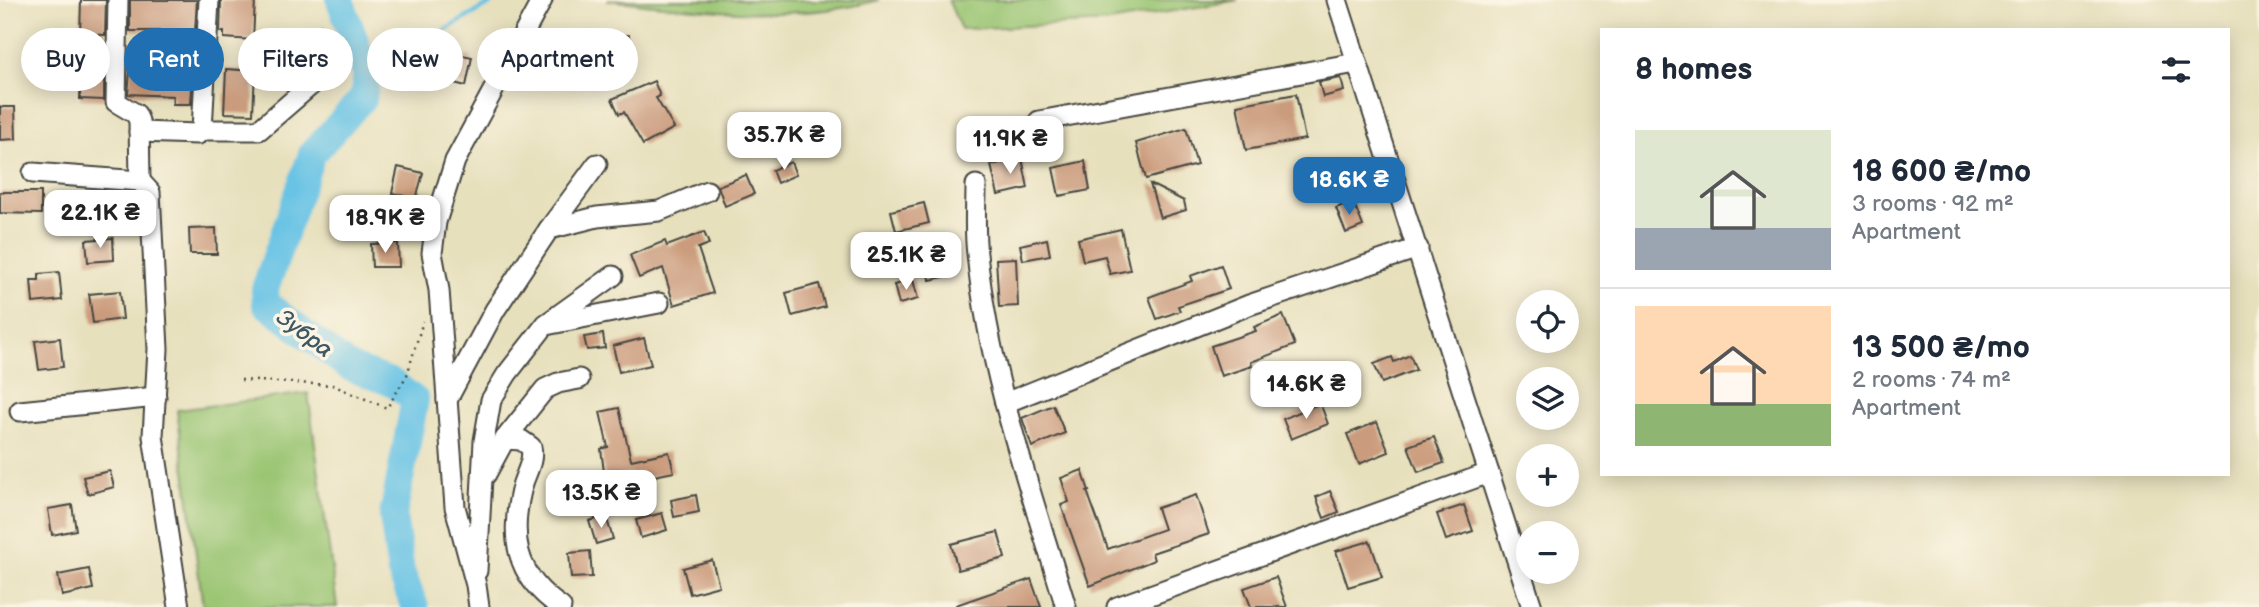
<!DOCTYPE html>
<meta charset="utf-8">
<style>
body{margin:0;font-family:"Balsamiq Sans",sans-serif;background:#f6f6f7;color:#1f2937;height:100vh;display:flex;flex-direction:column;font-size:26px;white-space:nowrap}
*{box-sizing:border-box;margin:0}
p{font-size:23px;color:#747a83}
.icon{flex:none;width:38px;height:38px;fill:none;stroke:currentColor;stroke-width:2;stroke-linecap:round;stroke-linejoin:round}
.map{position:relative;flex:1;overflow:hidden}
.drawer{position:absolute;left:1600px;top:28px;width:630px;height:448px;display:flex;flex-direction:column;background:#fff;border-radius:0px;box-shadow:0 4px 18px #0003}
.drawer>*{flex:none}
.banner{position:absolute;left:21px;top:28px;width:665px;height:63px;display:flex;gap:14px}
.fabs{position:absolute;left:1516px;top:290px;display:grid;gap:14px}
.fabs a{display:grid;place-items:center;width:63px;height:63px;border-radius:50%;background:#fff;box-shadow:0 4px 18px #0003;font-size:35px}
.price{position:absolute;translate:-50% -60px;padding:0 16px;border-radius:14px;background:#fff;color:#222;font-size:23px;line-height:46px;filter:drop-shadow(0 2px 4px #0008)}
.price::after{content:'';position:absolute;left:50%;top:42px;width:21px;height:16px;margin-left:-10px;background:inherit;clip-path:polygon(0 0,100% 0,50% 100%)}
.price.selected{background:#1f6fb2;color:#fff}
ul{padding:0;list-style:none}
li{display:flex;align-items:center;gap:21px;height:175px;padding:0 35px}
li+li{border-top:2px solid #e0e1e3}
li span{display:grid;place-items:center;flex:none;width:196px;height:140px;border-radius:0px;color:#555}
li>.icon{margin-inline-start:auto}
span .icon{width:84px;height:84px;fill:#fffc;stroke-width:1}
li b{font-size:30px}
h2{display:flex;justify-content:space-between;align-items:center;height:84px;padding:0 35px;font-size:30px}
.chip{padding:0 24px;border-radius:32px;background:#fff;box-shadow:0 4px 18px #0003;font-size:24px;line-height:63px}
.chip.selected{background:#1f6fb2;color:#fff}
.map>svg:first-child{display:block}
.green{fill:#99c471;stroke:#62784e;stroke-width:2}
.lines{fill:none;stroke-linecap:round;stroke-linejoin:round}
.stream{stroke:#67c3e5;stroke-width:4.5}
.river{stroke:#67c3e5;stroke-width:28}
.building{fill:#cb9b7d}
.minor-casing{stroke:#474641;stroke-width:23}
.path{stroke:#474641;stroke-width:2.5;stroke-dasharray:2 5;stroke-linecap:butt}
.minor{stroke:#fff;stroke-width:19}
.labels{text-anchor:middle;stroke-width:7;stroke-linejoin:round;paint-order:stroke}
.water-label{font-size:23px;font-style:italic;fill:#3d5963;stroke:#fcf5e5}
</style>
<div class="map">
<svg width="2259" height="607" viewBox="0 0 2259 607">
<rect width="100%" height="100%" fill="#fcf5e5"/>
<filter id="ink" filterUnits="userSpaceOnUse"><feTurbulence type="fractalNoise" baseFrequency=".0143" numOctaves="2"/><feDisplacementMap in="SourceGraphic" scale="14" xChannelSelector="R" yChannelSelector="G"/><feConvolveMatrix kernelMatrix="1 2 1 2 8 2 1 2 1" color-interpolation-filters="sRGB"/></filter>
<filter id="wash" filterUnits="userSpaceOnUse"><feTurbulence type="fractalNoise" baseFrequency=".00686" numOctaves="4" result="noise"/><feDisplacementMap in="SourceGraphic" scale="28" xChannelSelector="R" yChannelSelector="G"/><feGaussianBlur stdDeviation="1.57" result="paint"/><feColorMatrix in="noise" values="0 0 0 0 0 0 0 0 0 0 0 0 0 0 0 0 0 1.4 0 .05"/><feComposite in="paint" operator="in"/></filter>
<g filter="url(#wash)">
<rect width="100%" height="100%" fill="#e7e0bd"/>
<!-- green -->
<g class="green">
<path d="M607 0H879C792 24 696 9 607 0Z"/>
<path d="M948 0H1238L1109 22 961 29Z"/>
<path d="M308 393 337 607H203L177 410Z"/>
</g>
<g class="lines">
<!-- stream -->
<path class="stream" d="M367 75 497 0"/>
<!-- river -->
<path class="river" d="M340 0 367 75 363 98 312 154 265 289 266 304 349 367 393 383 415 400 393 516 401 572 415 607"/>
</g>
<g id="blocks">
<!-- building -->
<g class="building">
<path d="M81 0H106L105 35 80 34Z"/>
<path d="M130 0H197L195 31H130Z"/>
<path d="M221 0H255L253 40 224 38V32H220Z"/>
<path d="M272 32 301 34 298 77 270 76Z"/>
<path d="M629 35 631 62 607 63 604 37Z"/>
<path d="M448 52 472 57 466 86 442 80Z"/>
<path d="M131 60 159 61 158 69 193 70 191 104H173V96L128 94Z"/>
<path d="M81 65 104 66V100L80 99Z"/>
<path d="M226 69 255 71 253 114 224 113Z"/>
<path d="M1341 78 1344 91 1323 97 1319 82Z"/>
<path d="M654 81 660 96 656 98 674 128 643 145 624 112 619 114 612 99Z"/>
<path d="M1296 94 1305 139 1246 150 1237 105Z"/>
<path d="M0 107H15L16 139 0 140Z"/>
<path d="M1186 128 1197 165 1146 179 1136 143Z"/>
<path d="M1022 158 1028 188 998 195 991 165Z"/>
<path d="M1085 161 1090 190 1059 196 1053 168Z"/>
<path d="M791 162 796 175 777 183 772 170Z"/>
<path d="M398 167 423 173 416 199 392 193Z"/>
<path d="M746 175 754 194 725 206 718 186Z"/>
<path d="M1150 184 1184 201 1186 210 1160 218Z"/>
<path d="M0 192H41V214L0 213Z"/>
<path d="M1353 201 1363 226 1346 233 1336 208Z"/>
<path d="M924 203 929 223 896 231 891 211Z"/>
<path d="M216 228 217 254H190L189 229Z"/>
<path d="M1121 229 1130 270 1110 274 1105 256 1083 261 1078 239Z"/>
<path d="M704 232 709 244 698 248 713 293 674 305 663 268 639 278 630 255 665 241 667 246Z"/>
<path d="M113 238 114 260 88 262 86 240Z"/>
<path d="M1047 239 1050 255 1023 260 1020 245Z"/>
<path d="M398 243 399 267H372L371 244Z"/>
<path d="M950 247 956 274 930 280 924 252Z"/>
<path d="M1016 258 1018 306 999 307 996 259Z"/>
<path d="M1221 265 1229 289 1178 306 1180 311 1157 319 1149 297 1192 281 1190 276Z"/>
<path d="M59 272 62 300 33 303 31 280H39V274Z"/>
<path d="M913 280 918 299 899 304 894 285Z"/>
<path d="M819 284 825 307 792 316 786 293Z"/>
<path d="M120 291 123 319 93 323 89 294Z"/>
<path d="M1283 315 1295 345 1251 362 1252 366 1221 376 1211 346 1256 331 1254 327Z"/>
<path d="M603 334 605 348 587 350 584 337Z"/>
<path d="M60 338 63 367 39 370 35 341Z"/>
<path d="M644 338 651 365 619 372 613 346Z"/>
<path d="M1410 355 1416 370 1382 383 1374 364 1392 357 1394 362Z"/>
<path d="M1320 403 1328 424 1291 439 1283 419Z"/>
<path d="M1053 405 1065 433 1032 447 1022 418Z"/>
<path d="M619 408 631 460 669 452 674 472 644 478 642 472 619 475 621 494 607 495 601 449 608 447 600 412Z"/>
<path d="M1377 422 1389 452 1359 464 1347 434Z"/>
<path d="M1434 437 1444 463 1418 472 1408 446Z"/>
<path d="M1082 470 1089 491H1087L1108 549 1164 529 1157 508 1196 495 1209 534 1152 553 1154 560 1090 586 1061 505 1069 502 1061 478Z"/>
<path d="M110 471 114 487 88 494 83 477Z"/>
<path d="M1330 491 1339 512 1324 518 1316 497Z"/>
<path d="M696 495 699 512 674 517 671 500Z"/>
<path d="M72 505 76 530 52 535 48 509Z"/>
<path d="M1464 505 1473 531 1446 540 1437 514Z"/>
<path d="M662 513 667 530 641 538 636 520Z"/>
<path d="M606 516 613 539 596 544 589 521Z"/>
<path d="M998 532 1005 558 958 570 951 544Z"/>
<path d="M1370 541 1382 577 1348 587 1336 551Z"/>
<path d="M590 551 592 577 571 578 569 553Z"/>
<path d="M712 560 719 586 690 594 683 568Z"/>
<path d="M89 569 93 589 62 596 58 575Z"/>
<path d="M1276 577 1287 607H1251L1244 588Z"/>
<path d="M1031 579 1041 607H956V605Z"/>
</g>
</g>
</g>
<g filter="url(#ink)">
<use href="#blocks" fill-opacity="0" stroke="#474641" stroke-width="2"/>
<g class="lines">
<!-- minor casing -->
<g class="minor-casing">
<g id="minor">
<path d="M118 0 116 102 136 114 139 121 140 181"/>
<path d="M1337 0 1532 607"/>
<path d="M1039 121 1356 63"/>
<path d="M202 130H259L319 78 321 36"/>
<path d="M139 132 198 134 202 130 209 0"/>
<path d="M33 173 140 181 150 192 158 349 153 436 179 607"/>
<path d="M976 185C976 208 974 232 977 254 989 375 1031 491 1066 607"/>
<path d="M549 229 597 217 659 211 707 191"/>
<path d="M551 324 659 303"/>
<path d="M447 400 495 310 549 229 597 164"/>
<path d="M1005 403 1249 305 1418 248"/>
<path d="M20 411 156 397"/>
<path d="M505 439 545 389 558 383 579 379"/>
<path d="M486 474 505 439 521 440 531 447C534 460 527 471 523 483 509 534 514 576 561 607"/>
<path d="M477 571 484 441 491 400 507 374 546 324 613 276"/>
<path d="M479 607 476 585 455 507 439 290 432 253 436 222 455 161 542 0"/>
<path d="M1117 607 1489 473"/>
</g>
</g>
<!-- path -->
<path class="path" d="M241 380 332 385 387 408 407 375 423 321"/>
<!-- minor -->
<use href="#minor" class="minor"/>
</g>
</g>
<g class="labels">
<!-- water labels -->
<g class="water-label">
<text transform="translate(305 333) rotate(37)" y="8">Зубра</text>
</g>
</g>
</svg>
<div class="fabs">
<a><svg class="icon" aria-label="locate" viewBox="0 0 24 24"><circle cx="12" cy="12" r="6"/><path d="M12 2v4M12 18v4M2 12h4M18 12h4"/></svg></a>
<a><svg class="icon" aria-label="layers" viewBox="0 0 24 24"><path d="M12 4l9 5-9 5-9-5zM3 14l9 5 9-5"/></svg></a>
<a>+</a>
<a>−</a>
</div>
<b class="price" style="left:784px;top:172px">35.7K ₴</b>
<b class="price" style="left:1010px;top:176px">11.9K ₴</b>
<b class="price selected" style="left:1349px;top:217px">18.6K ₴</b>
<b class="price" style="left:100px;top:250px">22.1K ₴</b>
<b class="price" style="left:385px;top:255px">18.9K ₴</b>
<b class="price" style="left:906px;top:292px">25.1K ₴</b>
<b class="price" style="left:1306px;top:421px">14.6K ₴</b>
<b class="price" style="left:601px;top:530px">13.5K ₴</b>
<div class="banner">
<a class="chip">Buy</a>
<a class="chip selected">Rent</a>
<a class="chip">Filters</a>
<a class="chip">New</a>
<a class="chip">Apartment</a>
</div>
<section class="drawer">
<h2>8 homes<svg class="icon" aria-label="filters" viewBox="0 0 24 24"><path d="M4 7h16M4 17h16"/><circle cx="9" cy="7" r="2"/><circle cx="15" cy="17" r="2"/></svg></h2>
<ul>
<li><span style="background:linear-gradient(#dfe7d0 70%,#9aa5b1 0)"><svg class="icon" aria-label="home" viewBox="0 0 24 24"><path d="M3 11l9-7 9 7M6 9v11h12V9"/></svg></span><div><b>18 600 ₴/mo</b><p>3 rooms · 92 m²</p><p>Apartment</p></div></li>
<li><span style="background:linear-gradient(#ffd9b3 70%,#8fb573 0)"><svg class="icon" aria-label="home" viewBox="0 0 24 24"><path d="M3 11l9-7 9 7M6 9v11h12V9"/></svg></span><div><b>13 500 ₴/mo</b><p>2 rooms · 74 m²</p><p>Apartment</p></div></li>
</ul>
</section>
</div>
